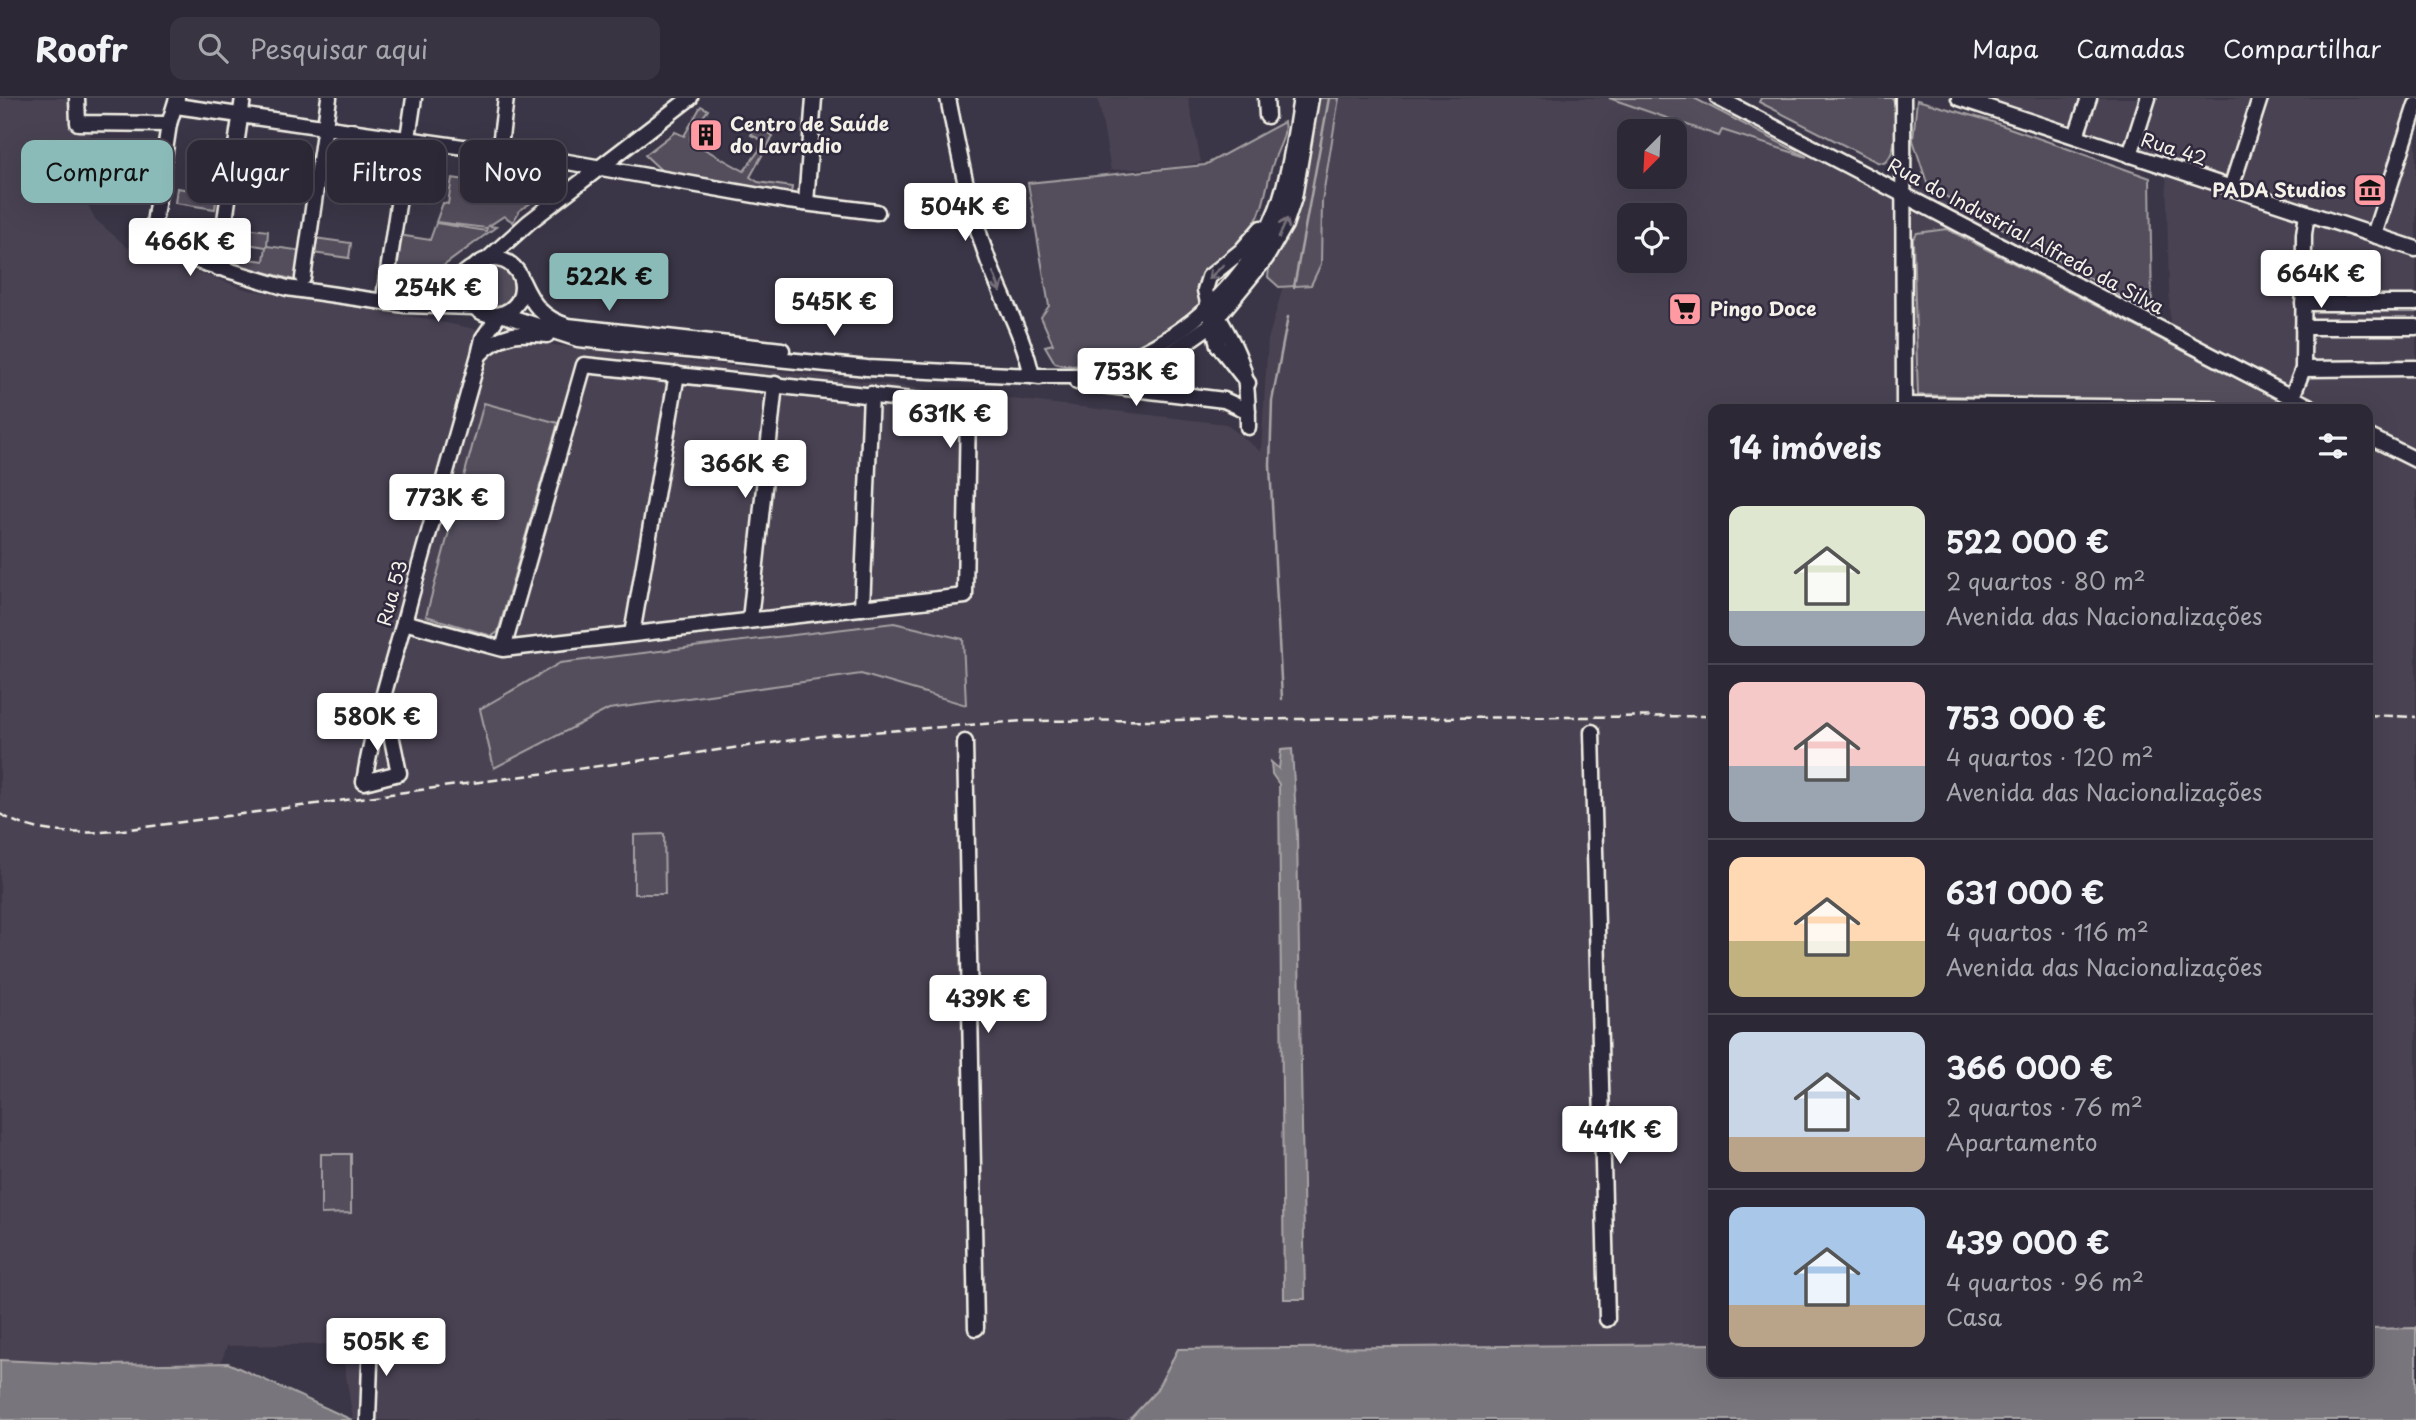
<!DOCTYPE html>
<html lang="pt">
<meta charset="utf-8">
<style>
body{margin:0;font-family:"Playpen Sans",sans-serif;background:#383441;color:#f1f3f6;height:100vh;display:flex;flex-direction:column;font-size:26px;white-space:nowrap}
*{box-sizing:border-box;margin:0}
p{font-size:23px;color:#a6a6ad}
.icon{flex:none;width:38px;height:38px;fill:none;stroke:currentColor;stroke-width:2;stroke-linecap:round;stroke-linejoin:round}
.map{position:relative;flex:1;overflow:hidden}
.sheet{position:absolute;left:1708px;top:306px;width:665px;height:973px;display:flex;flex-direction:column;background:#2c2835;border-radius:14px;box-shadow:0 7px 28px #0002,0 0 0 2px #484450}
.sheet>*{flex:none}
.banner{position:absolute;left:21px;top:42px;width:665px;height:63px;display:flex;gap:14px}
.needle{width:46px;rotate:204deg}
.controls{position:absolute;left:1617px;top:21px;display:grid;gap:14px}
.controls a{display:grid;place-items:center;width:70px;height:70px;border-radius:14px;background:#2c2835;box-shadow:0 7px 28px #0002,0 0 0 2px #484450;font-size:35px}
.price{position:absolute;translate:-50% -60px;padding:0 16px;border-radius:7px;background:#fff;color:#222;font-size:23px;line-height:46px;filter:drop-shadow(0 2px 4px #0008)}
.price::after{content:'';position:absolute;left:50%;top:42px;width:21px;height:16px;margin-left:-10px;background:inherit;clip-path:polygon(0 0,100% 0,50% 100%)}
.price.on{background:#8bbbb9;color:#111}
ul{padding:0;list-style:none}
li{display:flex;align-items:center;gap:21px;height:175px;padding:0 21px}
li+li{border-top:2px solid #484450}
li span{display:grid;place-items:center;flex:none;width:196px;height:140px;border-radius:14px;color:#555}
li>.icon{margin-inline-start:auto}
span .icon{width:84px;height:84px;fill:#fffc;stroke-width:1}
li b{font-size:30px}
h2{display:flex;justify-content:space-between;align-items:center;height:84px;padding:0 21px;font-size:30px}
.chip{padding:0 24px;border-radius:14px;background:#2c2835;box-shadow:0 7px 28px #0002,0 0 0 2px #484450;font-size:24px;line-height:63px}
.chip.on{background:#8bbbb9;color:#111}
header{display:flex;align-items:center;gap:42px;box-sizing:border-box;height:98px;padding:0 35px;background:#2c2835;border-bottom:2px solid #484450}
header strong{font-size:33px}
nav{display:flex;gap:38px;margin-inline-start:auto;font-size:24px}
.search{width:490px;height:63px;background:#383441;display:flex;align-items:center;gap:18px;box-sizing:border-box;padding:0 24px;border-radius:14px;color:#a6a6ad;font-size:26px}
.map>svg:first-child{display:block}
.built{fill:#484352;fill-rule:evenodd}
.green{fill:#534e5c;stroke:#a4a0a2;stroke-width:2}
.water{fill:#78747b;stroke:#aaa6a7;stroke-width:2}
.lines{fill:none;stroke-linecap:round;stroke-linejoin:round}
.stream{stroke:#aaa6a7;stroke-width:2.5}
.minor-casing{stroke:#f4f1e8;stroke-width:19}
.minor{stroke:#2f2a3d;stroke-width:14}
.rail{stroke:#f4f1e8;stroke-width:2.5;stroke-dasharray:10 5;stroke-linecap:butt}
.oneway{stroke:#747079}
.labels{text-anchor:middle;stroke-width:5;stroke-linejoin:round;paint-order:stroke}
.poi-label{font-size:19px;font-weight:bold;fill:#f4f1e8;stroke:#2f2a3d;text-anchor:start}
.street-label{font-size:19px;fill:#f4f1e8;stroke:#2f2a3d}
</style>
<header>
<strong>Roofr</strong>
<div class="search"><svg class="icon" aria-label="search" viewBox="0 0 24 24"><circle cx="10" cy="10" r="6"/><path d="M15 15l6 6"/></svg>Pesquisar aqui</div>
<nav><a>Mapa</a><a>Camadas</a><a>Compartilhar</a></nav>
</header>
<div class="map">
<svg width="2416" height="1322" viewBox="0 0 2416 1322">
<rect width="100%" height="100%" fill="#3b3647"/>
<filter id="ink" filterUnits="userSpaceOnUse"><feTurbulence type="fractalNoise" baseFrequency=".0143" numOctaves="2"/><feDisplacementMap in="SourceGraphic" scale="14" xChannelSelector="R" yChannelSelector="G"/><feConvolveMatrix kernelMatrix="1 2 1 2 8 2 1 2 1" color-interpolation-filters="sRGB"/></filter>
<g filter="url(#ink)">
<!-- built -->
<g class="built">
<path d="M0 0H69L94 24 77 84 95 121 127 149 248 192 426 221 552 247 1226 326 1261 354 1268 242 1336 0H1695L1895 100 1896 78 2170 229 2166 66 1974 0H2416V1230L2368 1231V312H1713V1246L1178 1251 1156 1293 1127 1322H353L341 1246 227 1248 220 1267 0 1265ZM1629 33H1675V79H1629ZM1629 117H1675V163H1629Z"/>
<path d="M1098 0H1188L1201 64 1175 69 1111 72Z"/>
</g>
<!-- green -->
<g class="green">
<path d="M1314 0H1339L1322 103 1321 166 1311 187 1279 189 1268 179 1269 171 1292 128Z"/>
<path d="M1609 0H1694L1807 59 1722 32 1719 38Z"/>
<path d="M1761 0H1893C1897 16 1899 54 1884 65L1877 64 1759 4Z"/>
<path d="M1917 2 1987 22 2150 80 2152 216 1928 88 1913 42Z"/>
<path d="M701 8 708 12 691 35 690 43 744 73 760 51 762 42 751 37 757 26 773 38 750 79 758 84 792 89 791 95 662 73 645 57 675 34 684 38Z"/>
<path d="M1284 24C1287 39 1277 51 1273 65 1266 86 1266 106 1254 127 1235 160 1193 161 1201 207 1167 231 1100 280 1055 265L1045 248 1053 246 1041 219 1049 208 1028 85 1205 67Z"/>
<path d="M452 80 548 94 520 112 513 124 504 118 489 128 496 129 438 172 440 181C421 194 413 199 390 196L398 137 430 142 436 125 486 133 487 130 436 124 443 105 448 106Z"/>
<path d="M177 90 217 96 215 111 175 105Z"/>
<path d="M232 128 268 133 267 148 303 153 298 183 228 164 227 158 264 163 266 149 229 143Z"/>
<path d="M1947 131 2296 311H2236L2223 305 1918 297 1913 141 1917 135Z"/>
<path d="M314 140 351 145 349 160 312 155Z"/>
<circle cx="494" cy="188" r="20"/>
<path d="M484 305 558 325 498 534 492 538 426 518Z"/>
<path d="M894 525 963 541 966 607 861 576 609 611 494 670 480 611 560 565Z"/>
<path d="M664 736 665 796H634V737Z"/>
<path d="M351 1056V1115L321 1116V1056Z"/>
</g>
<!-- water -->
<g class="water">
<path d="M1292 651 1297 737 1305 1201H1284L1279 686 1272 676 1271 664 1279 671 1281 652Z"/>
<path d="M2416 1230V1322H1129L1156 1293 1178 1251 1713 1246V1274H2368V1231Z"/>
<path d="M0 1262 104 1267 228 1265 352 1322H0Z"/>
</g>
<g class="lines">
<!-- stream -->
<g class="stream">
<path d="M1294 189 1329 0"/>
<path d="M1282 601 1270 367 1272 303 1288 219"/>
</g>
<!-- minor casing -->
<g class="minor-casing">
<g id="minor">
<path d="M77 0 78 25 169 26"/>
<path d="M177 0 169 26 152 139 154 147 161 152 287 190 405 207 474 209"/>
<path d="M948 0C959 55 969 110 988 162 1003 203 1023 235 1032 278L1040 279"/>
<path d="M1266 0 1267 18"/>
<path d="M1718 0 2316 312"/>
<path d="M1903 0 1904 312"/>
<path d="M1959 0 2416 151"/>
<path d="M176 8 562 63 788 103 877 114"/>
<path d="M2076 38 2089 0"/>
<path d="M499 55 506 0"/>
<path d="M2130 57 2148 0"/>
<path d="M2231 90 2260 0"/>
<path d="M806 105 814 0"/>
<path d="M2374 137 2416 7"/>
<circle cx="494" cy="189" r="28"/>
<path d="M488 161 529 124 690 0"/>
<path d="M218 170 243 0"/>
<path d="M303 180 329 0"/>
<path d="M522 183C533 207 542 220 568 228L782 252"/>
<path d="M385 193 414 0"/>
<path d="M413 205 437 196 470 171"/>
<path d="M2303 205H2416"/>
<path d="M501 216 578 241 867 270 1032 278H1103L1138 271 1167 258 1212 226 1266 160 1285 127 1294 100 1311 0"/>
<path d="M1219 220C1245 264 1248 278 1248 329"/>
<path d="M2303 229H2416"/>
<path d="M480 256C501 235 518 234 547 237"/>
<path d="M1098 271C1176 251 1248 185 1277 111 1290 76 1295 36 1301 0"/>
<path d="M2303 271 2416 270"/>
<path d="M1077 284 1224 302 1248 313"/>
<path d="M1248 285 1218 247 1205 192 1209 179 1241 153 1261 130"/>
<path d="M2292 299 2303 271 2304 136 2307 115"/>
<path d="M1904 307 2212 310"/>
<path d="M2368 338 2416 362"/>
<path d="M862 510 871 296"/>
<path d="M750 522 775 286"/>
<path d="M404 524 503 551 965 498 968 308 584 267 503 551"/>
<path d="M632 536 677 276"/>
<path d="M383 598 399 675 364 684C374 621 395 560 411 498L479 257 483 240 499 217"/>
<path d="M1592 634 1607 1221"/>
<path d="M965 644 976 1230"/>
<path d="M368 1322 371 1238"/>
</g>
</g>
<!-- minor -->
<use href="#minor" class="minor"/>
<!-- rail -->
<g class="rail">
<path d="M2368 617 2416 619"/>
<path d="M0 716C36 737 75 736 115 733L830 637 1024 623 1713 618"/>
</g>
</g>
<!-- one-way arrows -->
<defs><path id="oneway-shaft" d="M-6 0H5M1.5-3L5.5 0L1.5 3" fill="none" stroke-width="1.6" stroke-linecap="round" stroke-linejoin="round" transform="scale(1.75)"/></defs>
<g class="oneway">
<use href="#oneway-shaft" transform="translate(1283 130) rotate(-66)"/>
<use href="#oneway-shaft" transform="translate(1216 174) rotate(136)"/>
<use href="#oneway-shaft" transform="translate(997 184) rotate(69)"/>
</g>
</g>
<!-- icons -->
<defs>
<g id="building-square" transform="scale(1.75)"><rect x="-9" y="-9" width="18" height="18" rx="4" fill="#ff9aa2" stroke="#2f2a3d"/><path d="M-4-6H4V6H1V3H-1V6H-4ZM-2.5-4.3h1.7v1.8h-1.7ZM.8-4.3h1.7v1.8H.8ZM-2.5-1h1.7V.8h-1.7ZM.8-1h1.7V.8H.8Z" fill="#111"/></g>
<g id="museum-square" transform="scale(1.75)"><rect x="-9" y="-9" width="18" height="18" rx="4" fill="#ff9aa2" stroke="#2f2a3d"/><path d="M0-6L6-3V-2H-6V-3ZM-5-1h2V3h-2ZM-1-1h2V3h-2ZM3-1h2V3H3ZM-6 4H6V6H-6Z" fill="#111"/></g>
<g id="supermarket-square" transform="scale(1.75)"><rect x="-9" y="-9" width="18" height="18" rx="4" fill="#ff9aa2" stroke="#2f2a3d"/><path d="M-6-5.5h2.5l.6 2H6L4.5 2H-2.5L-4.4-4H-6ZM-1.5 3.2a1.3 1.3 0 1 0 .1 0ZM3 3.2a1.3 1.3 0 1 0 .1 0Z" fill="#111"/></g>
</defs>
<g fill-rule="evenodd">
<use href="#building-square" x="706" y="37"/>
<use href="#museum-square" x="2370" y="92"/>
<use href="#supermarket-square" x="1685" y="211"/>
</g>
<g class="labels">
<!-- poi labels -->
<g class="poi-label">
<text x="730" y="33">Centro de Saúde<tspan x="730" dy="22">do Lavradio</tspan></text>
<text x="2346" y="99" text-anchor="end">PADA Studios</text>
<text x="1710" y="218">Pingo Doce</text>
</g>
<!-- street labels -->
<g class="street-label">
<text transform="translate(2174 51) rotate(18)" y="7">Rua 42</text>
<text transform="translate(2026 138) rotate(28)" y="7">Rua do Industrial Alfredo da Silva</text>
<text transform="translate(392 495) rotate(-75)" y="7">Rua 53</text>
</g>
</g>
</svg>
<div class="controls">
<a><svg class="needle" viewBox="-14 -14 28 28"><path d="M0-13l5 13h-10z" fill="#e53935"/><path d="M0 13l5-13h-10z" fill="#a6a6ad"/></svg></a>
<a><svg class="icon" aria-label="locate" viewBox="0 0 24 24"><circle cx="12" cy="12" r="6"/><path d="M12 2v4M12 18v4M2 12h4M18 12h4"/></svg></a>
</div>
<b class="price" style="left:965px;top:145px">504K €</b>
<b class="price" style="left:190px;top:180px">466K €</b>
<b class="price" style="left:2321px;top:212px">664K €</b>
<b class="price on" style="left:609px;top:215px">522K €</b>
<b class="price" style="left:438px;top:226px">254K €</b>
<b class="price" style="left:834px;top:240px">545K €</b>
<b class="price" style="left:1136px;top:310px">753K €</b>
<b class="price" style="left:950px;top:352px">631K €</b>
<b class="price" style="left:745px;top:402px">366K €</b>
<b class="price" style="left:447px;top:436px">773K €</b>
<b class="price" style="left:377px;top:655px">580K €</b>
<b class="price" style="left:988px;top:937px">439K €</b>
<b class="price" style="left:1620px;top:1068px">441K €</b>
<b class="price" style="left:386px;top:1280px">505K €</b>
<div class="banner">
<a class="chip on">Comprar</a>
<a class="chip">Alugar</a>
<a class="chip">Filtros</a>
<a class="chip">Novo</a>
</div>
<section class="sheet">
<h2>14 imóveis<svg class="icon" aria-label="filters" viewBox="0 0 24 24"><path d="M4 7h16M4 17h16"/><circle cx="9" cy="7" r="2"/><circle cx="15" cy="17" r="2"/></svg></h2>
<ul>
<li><span style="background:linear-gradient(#dfe7d0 75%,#9aa5b1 0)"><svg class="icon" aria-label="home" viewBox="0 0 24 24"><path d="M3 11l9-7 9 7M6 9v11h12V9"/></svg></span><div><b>522 000 €</b><p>2 quartos · 80 m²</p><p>Avenida das Nacionalizações</p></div></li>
<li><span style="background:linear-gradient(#f6c9c9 60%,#9aa5b1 0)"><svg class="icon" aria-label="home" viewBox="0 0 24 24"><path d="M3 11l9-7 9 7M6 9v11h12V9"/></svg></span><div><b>753 000 €</b><p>4 quartos · 120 m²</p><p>Avenida das Nacionalizações</p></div></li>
<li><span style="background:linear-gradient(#ffd9b3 60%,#c2b280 0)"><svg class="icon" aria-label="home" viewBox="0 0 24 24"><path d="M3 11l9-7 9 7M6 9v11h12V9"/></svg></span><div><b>631 000 €</b><p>4 quartos · 116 m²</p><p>Avenida das Nacionalizações</p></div></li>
<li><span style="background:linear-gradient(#c9d6e8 75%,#b9a48a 0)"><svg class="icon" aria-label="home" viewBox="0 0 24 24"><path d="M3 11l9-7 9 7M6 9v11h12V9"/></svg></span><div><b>366 000 €</b><p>2 quartos · 76 m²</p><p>Apartamento</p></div></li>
<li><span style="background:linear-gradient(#a9c7e8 70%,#b9a48a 0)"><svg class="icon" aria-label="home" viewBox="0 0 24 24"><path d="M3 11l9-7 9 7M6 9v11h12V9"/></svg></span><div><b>439 000 €</b><p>4 quartos · 96 m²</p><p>Casa</p></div></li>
</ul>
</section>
</div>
